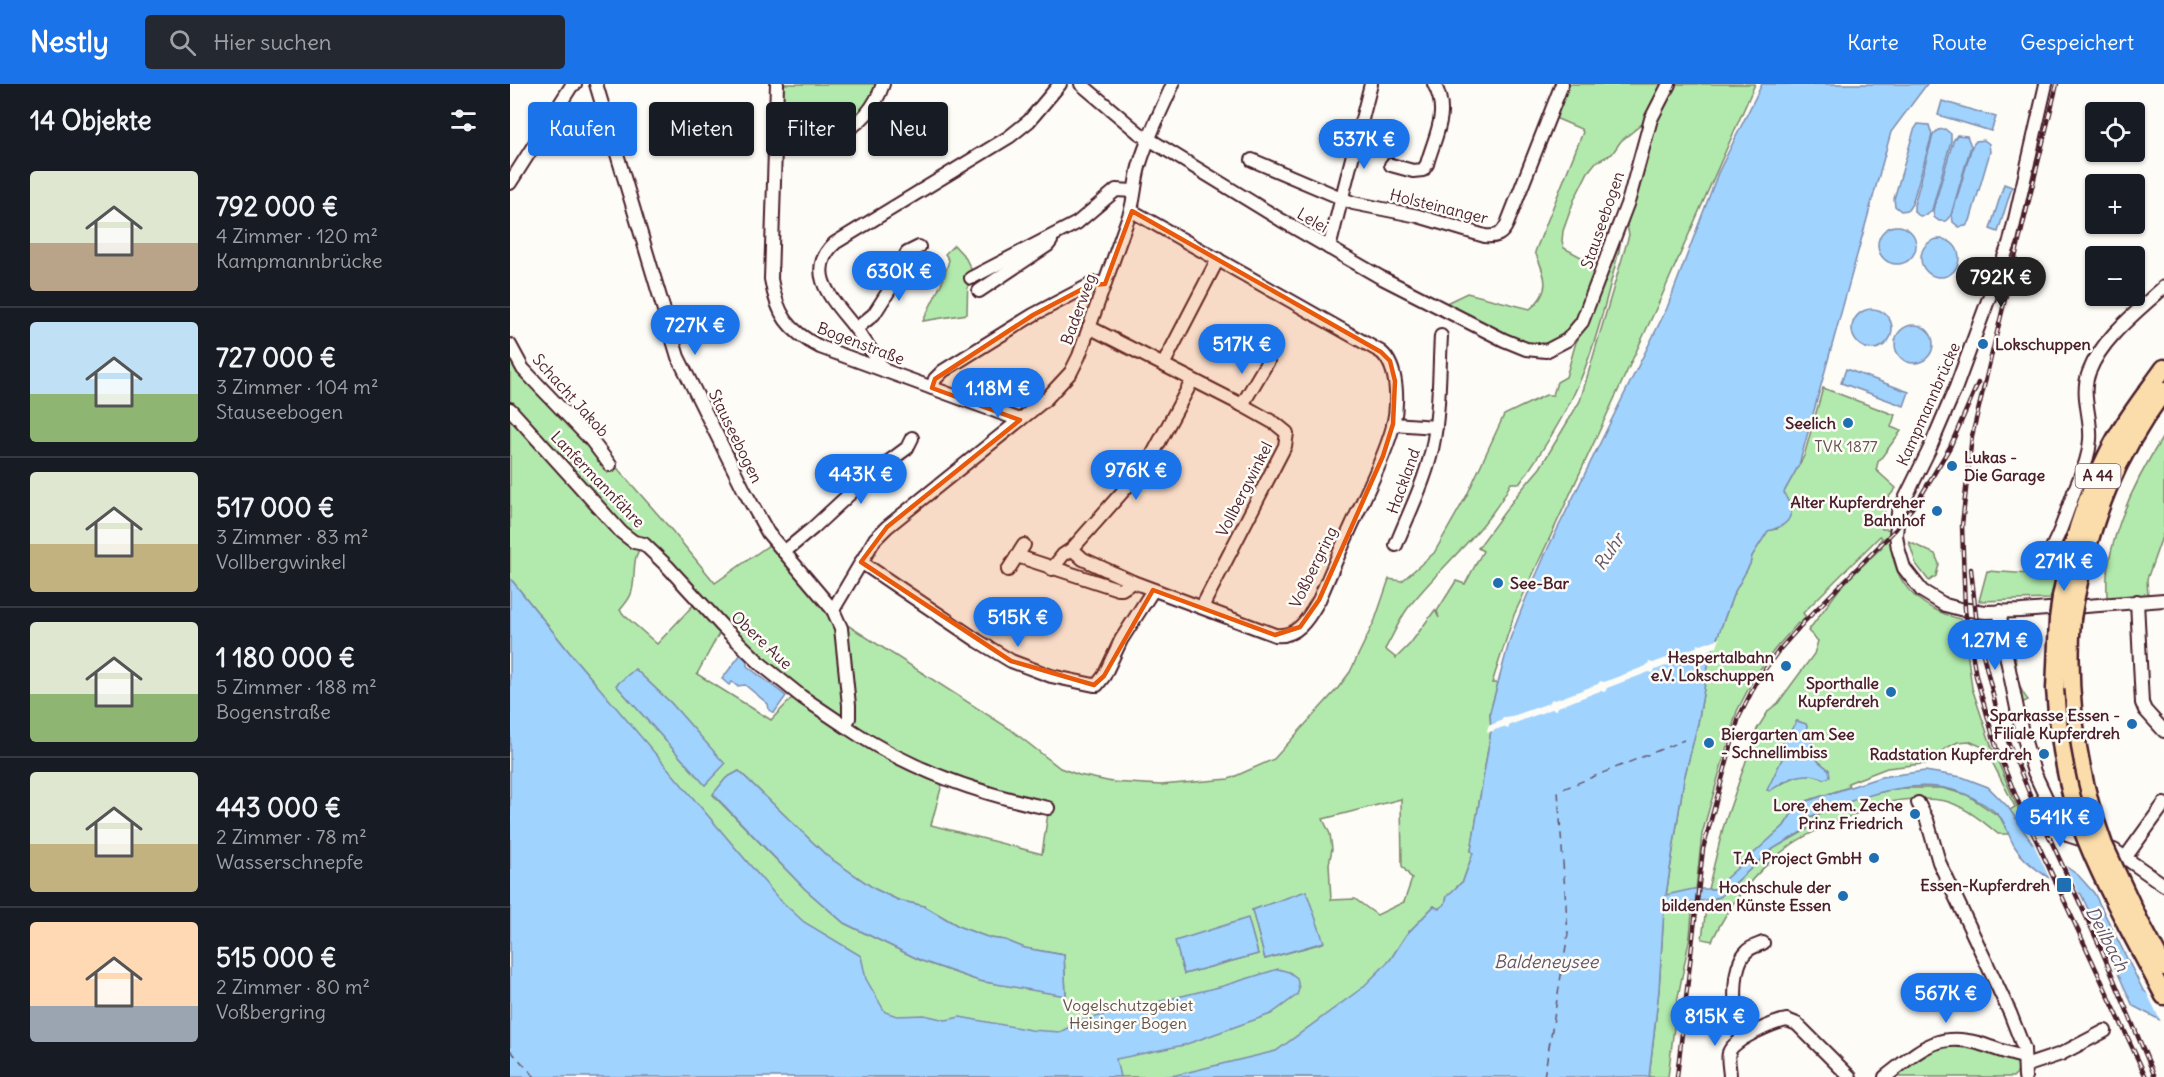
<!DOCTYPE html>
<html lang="de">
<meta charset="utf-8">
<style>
body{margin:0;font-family:Delius,sans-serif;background:#242831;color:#f1f3f6;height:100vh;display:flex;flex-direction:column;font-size:22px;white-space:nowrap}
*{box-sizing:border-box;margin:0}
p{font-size:20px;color:#9ea1a6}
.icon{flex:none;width:33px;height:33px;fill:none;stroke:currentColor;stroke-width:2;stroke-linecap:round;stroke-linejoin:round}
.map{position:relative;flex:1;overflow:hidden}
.panel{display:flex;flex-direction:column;background:#171b24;width:510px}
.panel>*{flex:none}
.hud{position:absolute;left:18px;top:18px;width:570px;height:54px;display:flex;gap:12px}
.controls{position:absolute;left:1575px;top:18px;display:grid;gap:12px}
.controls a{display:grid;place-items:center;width:60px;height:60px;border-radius:6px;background:#171b24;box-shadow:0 2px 4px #0004;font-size:30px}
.price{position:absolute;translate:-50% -51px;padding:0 14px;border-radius:21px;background:#1a73e8;color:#fff;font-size:20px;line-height:39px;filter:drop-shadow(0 2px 3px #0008)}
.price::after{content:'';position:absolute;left:50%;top:36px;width:18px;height:14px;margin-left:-9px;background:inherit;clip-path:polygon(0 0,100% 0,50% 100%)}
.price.on{background:#222;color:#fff}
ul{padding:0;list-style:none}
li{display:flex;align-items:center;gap:18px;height:150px;padding:0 30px}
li+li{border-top:2px solid #363941}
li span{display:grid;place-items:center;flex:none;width:168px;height:120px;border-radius:6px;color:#555}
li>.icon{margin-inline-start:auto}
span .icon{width:72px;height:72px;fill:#fffc;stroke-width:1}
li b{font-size:26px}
h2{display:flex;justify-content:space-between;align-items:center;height:72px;padding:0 30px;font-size:26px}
.chip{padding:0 21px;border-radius:6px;background:#171b24;box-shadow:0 2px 4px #0004;font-size:21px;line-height:54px}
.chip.on{background:#1a73e8;color:#fff}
header{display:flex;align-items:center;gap:36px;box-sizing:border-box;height:84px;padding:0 30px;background:#1a73e8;color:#fff}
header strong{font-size:28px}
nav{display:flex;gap:33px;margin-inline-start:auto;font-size:21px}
.search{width:420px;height:54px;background:#242831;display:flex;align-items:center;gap:15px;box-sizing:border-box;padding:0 21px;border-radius:6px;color:#9ea1a6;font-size:22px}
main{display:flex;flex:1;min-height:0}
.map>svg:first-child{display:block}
.green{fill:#b2eaad;stroke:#7e846c;stroke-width:1.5;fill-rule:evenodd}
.water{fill:#a0d3fe;stroke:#7e8baa;stroke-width:1.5}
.pier{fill:#fdfcf7}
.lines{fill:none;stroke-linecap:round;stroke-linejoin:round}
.ferry{stroke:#64556a;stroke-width:1.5;stroke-dasharray:8 6;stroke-linecap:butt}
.minor-casing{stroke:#4a1f2b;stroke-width:16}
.highway-casing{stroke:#4a1f2b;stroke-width:21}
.minor{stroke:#fdfcf7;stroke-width:12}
.highway{stroke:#fbddab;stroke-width:16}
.rail-casing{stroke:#4a1f2b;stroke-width:4.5}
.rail{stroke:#fdfcf7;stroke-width:2;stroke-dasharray:7;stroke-linecap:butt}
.highway-bridge-casing{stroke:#4a1f2b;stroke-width:21;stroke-linecap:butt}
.highway-bridge{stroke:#fbddab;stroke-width:16}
.marked{fill:#e8590c;fill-opacity:0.2;stroke:#e8590c;stroke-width:4.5;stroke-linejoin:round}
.poi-dot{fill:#1f6fb2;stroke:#fdfcf7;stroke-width:2}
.labels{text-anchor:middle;stroke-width:5;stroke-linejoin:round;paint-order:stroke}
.shield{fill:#fdfcf7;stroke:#806168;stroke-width:1.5}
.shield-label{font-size:15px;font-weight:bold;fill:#4a1f2b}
.street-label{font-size:16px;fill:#4a1f2b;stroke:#fdfcf7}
.poi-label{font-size:16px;font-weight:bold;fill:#4a1f2b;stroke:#fdfcf7;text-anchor:end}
.park-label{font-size:16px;fill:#64524c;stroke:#fdfcf7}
.water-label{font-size:18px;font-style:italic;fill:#64556a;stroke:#fdfcf7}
</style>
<header>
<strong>Nestly</strong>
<div class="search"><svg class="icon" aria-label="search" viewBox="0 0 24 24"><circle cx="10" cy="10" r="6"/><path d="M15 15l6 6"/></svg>Hier suchen</div>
<nav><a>Karte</a><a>Route</a><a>Gespeichert</a></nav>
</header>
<main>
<section class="panel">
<h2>14 Objekte<svg class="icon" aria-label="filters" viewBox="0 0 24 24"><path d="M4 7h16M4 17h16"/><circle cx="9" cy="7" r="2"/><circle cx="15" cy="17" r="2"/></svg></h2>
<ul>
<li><span style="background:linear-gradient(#dfe7d0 60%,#b9a48a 0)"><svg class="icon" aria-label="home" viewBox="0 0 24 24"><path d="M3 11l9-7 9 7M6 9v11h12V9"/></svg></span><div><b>792 000 €</b><p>4 Zimmer · 120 m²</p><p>Kampmannbrücke</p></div></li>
<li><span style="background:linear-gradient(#bfe0f5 60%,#8fb573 0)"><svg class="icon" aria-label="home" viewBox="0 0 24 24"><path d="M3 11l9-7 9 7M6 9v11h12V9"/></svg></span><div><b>727 000 €</b><p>3 Zimmer · 104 m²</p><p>Stauseebogen</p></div></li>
<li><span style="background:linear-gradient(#dfe7d0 60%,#c2b280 0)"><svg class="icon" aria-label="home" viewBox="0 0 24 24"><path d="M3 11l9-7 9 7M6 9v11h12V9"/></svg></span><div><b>517 000 €</b><p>3 Zimmer · 83 m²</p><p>Vollbergwinkel</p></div></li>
<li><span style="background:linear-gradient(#dfe7d0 60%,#8fb573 0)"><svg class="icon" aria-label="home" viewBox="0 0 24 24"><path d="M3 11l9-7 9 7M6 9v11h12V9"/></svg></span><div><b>1 180 000 €</b><p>5 Zimmer · 188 m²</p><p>Bogenstraße</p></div></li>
<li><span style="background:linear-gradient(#dfe7d0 60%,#c2b280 0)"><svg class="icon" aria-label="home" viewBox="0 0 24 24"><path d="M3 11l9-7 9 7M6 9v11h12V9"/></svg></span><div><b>443 000 €</b><p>2 Zimmer · 78 m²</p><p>Wasserschnepfe</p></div></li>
<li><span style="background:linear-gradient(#ffd9b3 70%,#9aa5b1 0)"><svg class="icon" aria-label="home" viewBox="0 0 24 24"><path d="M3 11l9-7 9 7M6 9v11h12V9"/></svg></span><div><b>515 000 €</b><p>2 Zimmer · 80 m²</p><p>Voßbergring</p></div></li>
</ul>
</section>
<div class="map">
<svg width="1654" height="993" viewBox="0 0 1654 993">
<rect width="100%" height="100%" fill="#fdfcf7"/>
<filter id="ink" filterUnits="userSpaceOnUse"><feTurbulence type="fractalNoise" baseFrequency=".0167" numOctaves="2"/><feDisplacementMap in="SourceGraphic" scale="12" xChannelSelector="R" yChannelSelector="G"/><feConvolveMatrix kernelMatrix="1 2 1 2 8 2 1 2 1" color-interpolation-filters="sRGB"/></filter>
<g filter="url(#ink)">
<!-- green -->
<g class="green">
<path d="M267 0H372L363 21 334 47 264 59Z"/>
<path d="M1058 0H1152L1137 36 1111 57 1102 70 1086 78 1078 88 1064 116 1053 147 1052 157 1054 164 1088 182 1063 241C1053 257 1037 261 1019 261L930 222 957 209 1020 225C1043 206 1035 191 1025 168L1073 48 1071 45 1043 33Z"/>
<path d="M1163 0H1245L1150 216 1004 531 982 599H988L980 628 981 647 961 767 963 769 953 797 938 812 935 820 928 825 924 822 896 851 879 878 882 890 853 969 841 993H363L320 953 130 739 45 638 87 601 64 574 0 494V331L109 451 123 460 132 462C120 475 127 495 121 510 119 516 114 521 110 526L114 531 147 560 187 517 212 544 187 590 261 636 286 610 341 648 433 697 421 741 532 770 539 722C503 715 466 708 433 694 399 680 367 661 336 641L340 632 341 621 332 541 336 540 500 645 550 684 569 691 602 698 651 701 719 695 764 675 828 604 840 588 865 536 879 495 892 497 924 469 957 411 994 331 1036 311H1043L1047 298 1056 293 1066 258 1077 239 1110 153 1111 154 1109 167C1096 215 1085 267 1063 312 1048 343 1029 372 1010 399H1001C976 448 931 481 898 524 889 536 883 552 875 565L886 574 900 560 925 526 929 534 927 527 946 497 955 500 973 467 968 464 1007 411 1030 384 1070 317 1119 151 1117 141C1130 94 1140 44 1163 0ZM125 585 161 619 214 680 195 701 107 602ZM229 687 317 772 365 805 388 816 414 822 450 843 480 854 495 856 514 864 554 871 556 911 469 897 412 877 334 839 295 805 203 711 216 694ZM891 715 892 782 902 795 894 818 867 831 845 815 821 816 819 780 822 765 820 750 813 735ZM796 808 813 859 755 875 742 826ZM738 835 748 870 674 890 666 857Z"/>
<path d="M444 161 455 173 462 187 458 190 457 230 413 237 434 194 439 176 435 170Z"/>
<path d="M0 256 9 272 159 443 205 499 262 459 329 541 338 630 334 640 253 580 124 456 0 322Z"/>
<path d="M1313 304 1385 331 1381 343 1391 347 1368 378 1366 386 1386 404 1378 414 1371 442 1372 445H1380C1380 497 1404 523 1453 536L1462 604 1481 661 1513 737 1508 738 1500 726 1505 723 1475 664 1459 657 1448 658 1436 664 1421 679 1377 684 1338 699 1339 703 1288 720 1274 742 1223 789 1204 805H1198L1213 744 1247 645 1259 626 1268 619 1304 570 1308 557 1298 547 1333 500 1372 463 1369 458 1372 454 1370 452 1293 529 1296 533 1289 540 1288 539 1265 565 1245 592 1227 627 1192 750 1186 805 1156 812 1174 695 1188 639 1199 576 1223 511 1240 480 1242 472 1258 446 1267 445 1281 422 1274 412V408L1294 372ZM1287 637 1296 640 1308 677 1319 686 1314 695C1289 682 1278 700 1258 706L1272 675 1271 662Z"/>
<path d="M1654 351V447L1637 495 1638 513 1597 515C1597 505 1596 493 1598 483 1606 436 1629 390 1654 351Z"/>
<path d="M1399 458 1425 470 1429 480 1426 492 1419 497 1406 480Z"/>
<path d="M1477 487 1547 492 1540 515 1469 517Z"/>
<path d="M1496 541H1507C1505 564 1502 598 1518 616L1510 620Z"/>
<path d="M1390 704H1432L1457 711 1490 733 1499 750H1488C1474 738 1453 721 1435 717 1417 713 1387 715 1369 721 1346 730 1304 745 1284 759 1248 784 1220 818 1202 857L1192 855 1197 816 1210 813 1261 766 1298 745 1294 736 1353 712Z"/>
<path d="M1183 818 1180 852 1167 918 1158 993H1139L1149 906 1154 825Z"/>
<path d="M1437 956 1507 972 1514 982 1503 993H1372Z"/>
</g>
<!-- water -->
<g class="water">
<path d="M1252 0H1417L1381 48 1289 381 1274 408C1275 414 1281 419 1281 425 1282 439 1269 444 1258 447L1242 472 1240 480 1223 511 1199 576 1188 639 1174 695 1156 811 1183 805H1204L1274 742 1288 720 1371 693 1415 687 1452 693 1478 703 1498 723 1522 759 1568 791 1584 809 1633 906 1643 913 1654 938 1623 922 1571 810C1549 801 1518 784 1505 763 1499 754 1497 743 1491 734 1485 726 1474 720 1465 715 1412 685 1345 715 1294 735L1298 744 1261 766 1210 813 1154 825 1149 906 1139 993H649L666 991 766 967 852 904 880 876 896 851 924 822 929 825 935 820 937 812 953 797 963 769 961 767 981 647 980 628 988 599 1000 555 1016 514 1039 462 1157 224 1208 89Z"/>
<path d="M1432 17 1486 33 1481 47 1428 31Z"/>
<path d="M1408 40 1419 41 1422 51 1402 120 1398 126 1391 127 1385 122 1384 115 1404 46Z"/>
<path d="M1435 45 1441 50V57L1422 126 1417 131 1410 132 1404 128V121L1423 51 1428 46Z"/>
<path d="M1447 51 1457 52 1461 62 1441 131 1436 137H1429L1424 133 1423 126 1443 57Z"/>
<path d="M1474 56 1479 60 1480 68 1460 137 1456 142 1449 143 1443 138 1442 131 1462 62 1466 57Z"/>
<path d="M1494 100 1502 103 1488 148 1480 145Z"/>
<circle cx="1387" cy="161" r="19"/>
<circle cx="1430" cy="174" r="19"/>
<circle cx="1362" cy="245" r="20"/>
<circle cx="1404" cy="260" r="19"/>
<path d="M1336 285 1399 308 1394 322 1331 299Z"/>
<path d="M0 494 64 574 268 814 294 838 351 872 356 895 375 928 387 932 414 931 436 936 450 933 521 946 550 948 573 936 713 902 768 885 779 888 787 894 789 905 787 911 761 930 674 961 606 975 610 993H0Z"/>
<path d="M231 570 237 574V582L276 612 264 629 259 626 258 620 235 601 227 602 222 598 219 601 212 595Z"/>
<path d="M125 585 161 619 215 680 195 701 106 601Z"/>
<path d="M1287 637 1296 640 1308 677 1319 686 1320 693 1314 695C1295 685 1276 695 1260 707L1257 706 1272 675 1271 662Z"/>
<path d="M229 687 317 772 365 805 388 816 414 822 450 843 480 854 495 856 515 864 554 871 556 912 469 897 412 877 334 839 295 805 203 710 216 694Z"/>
<path d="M796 807 814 858 755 875 742 826Z"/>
<path d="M738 834 748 870 674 890 665 857Z"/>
</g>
<!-- pier -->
<g class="pier">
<path d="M1210 554 1207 563 1194 568 1191 571 1187 570 1145 586 1143 589 1139 588 1097 604 1095 608 1090 607 1048 623 1046 626 1042 625 1000 641 998 645 993 643 977 649 978 642 991 637 993 633 997 634 1039 619 1042 615 1045 616 1088 600 1090 597 1094 598 1136 582 1139 578 1143 579 1186 563 1188 560 1191 561Z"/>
<path d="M1519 750 1524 757 1555 779 1622 925 1569 813 1542 800Z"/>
<path d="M1601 835 1636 905 1654 916V941L1652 940Z"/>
</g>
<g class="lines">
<!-- ferry -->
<g class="ferry">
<path d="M0 966 25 993"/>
<path d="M1034 993 1058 850 1048 707 1174 656"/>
</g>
<!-- minor casing -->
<g class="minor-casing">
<g id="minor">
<path d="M86 0 168 273 235 408 258 449 323 526"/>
<path d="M267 0 261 195C267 230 278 247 310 263L510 336"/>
<path d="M571 0 629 49 771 136 870 193 994 256 1016 265 1036 267 1057 256 1072 238 1119 115 1141 35 1159 0"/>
<path d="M1536 0 1500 157 1446 303 1419 366 1388 429 1386 451 1388 464 1394 484 1412 507 1435 521 1450 525 1476 528 1511 527 1654 516"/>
<path d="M264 59C312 60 356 51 373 0"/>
<path d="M742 76 843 119 908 132 975 152C986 153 992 151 997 140L1052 0"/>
<path d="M881 81 903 87 913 86 917 80C925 51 940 29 924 0"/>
<path d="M0 99 62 1 65 0"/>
<path d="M622 127 871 268C889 283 888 321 883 342 876 369 863 394 852 419 837 451 823 483 809 516 799 533 788 554 765 551L623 498 573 475 562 465 638 379 682 297"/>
<path d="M819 164 861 0"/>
<path d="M461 194 567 139 606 106 623 107"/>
<path d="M469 207 538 161 541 157 540 154"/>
<path d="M579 243 732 321 766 340 777 349 775 362 692 523"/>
<path d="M346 245 364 230 380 205 397 169 409 163"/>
<path d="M0 261 13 285 81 356 100 381"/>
<path d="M653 281 708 175"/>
<path d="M375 287C365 273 356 258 345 244 326 219 292 189 325 159L499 53 519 37 550 0"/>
<path d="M422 304 425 295 433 287 523 231 580 201 586 199 595 200"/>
<path d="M732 321 758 277"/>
<path d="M0 325 111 448 124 458 134 460 157 482 213 543 252 581 292 613 335 642 339 634V621L331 544 323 526 365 455 377 443 536 315 561 288 569 272 617 137C625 120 624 101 629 83 637 54 651 27 663 0"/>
<path d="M883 340 926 343"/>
<path d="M886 461C900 426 918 392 924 355 930 322 929 286 931 252"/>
<path d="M274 468 303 444 358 393 397 364 402 354"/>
<path d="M507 472 514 461"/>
<path d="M351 478 468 557 501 577 541 592 584 601H587L594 592 611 556 643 506"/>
<path d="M1531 483C1548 457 1554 436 1564 408 1571 390 1579 375 1580 356 1582 333 1570 311 1579 288 1592 254 1628 227 1654 203"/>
<path d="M542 485 553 471 562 465"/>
<path d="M498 486 507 472 608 505H612L623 498"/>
<path d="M1627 517 1632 619 1635 626 1654 647"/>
<path d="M1490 527 1492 551 1511 644 1524 688 1547 737 1560 752 1604 766 1654 801"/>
<path d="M335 642C396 684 465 709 538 724"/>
<path d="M1408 719 1417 736 1429 778 1500 929 1514 965 1515 993"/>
<path d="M1615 774 1654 720"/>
<path d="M1232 954C1224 935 1220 883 1237 867 1241 863 1248 861 1253 859"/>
<path d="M1515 982 1551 970 1595 947"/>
<path d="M1220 993C1220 985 1217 976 1219 969 1221 956 1265 938 1277 936L1287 940 1340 993"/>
<path d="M1375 993C1407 969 1424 947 1468 959 1484 964 1498 970 1514 973"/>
</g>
</g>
<!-- highway casing -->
<g class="highway-casing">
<g id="highway">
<path d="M1566 512C1583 431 1605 374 1654 307"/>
<path d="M1551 513C1560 464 1574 417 1596 373 1611 341 1634 312 1654 284"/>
<path d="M1562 534C1557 599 1564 660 1581 723"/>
<path d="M1545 605 1548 535"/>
<path d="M1629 836 1654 883"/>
<path d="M1617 842 1654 912"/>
</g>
</g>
<!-- minor -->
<use href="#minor" class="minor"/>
<!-- highway -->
<use href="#highway" class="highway"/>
<!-- rail casing -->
<g class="rail-casing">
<g id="rail">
<path d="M1547 0 1462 352 1452 441 1455 526 1466 592 1487 666 1508 717 1636 993"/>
<path d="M1461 485 1468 550 1489 635 1520 711 1591 865 1645 993"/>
<path d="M1167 993 1193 765 1229 633 1248 595 1269 566 1294 538 1386 445 1409 415 1440 363 1468 299"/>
</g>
</g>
<!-- rail -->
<use href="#rail" class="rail"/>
<!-- highway-bridge casing -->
<g class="highway-bridge-casing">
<g id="highway-bridge">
<path d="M1562 534 1566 512"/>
<path d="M1548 535 1551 513"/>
<path d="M1545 605C1548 647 1554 688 1566 728 1579 768 1598 805 1617 842"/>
<path d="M1581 723 1594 761 1629 836"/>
</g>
</g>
<!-- highway-bridge -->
<use href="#highway-bridge" class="highway-bridge"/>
</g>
</g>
<!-- marked area -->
<path class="marked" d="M622 127 871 268 880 277 885 297 883 340 873 372 809 516 790 543 765 551 643 506 594 592 584 601 501 577 351 478 377 443 510 336 422 304 425 295 523 231 580 201 595 200Z"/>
<!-- markers -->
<g class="poi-dot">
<circle cx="1473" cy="260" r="6"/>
<circle cx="1338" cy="339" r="6"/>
<circle cx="1442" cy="382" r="6"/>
<circle cx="1427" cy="427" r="6"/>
<circle cx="988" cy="499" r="6"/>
<circle cx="1276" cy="582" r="6"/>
<circle cx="1381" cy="608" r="6"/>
<circle cx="1622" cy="640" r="6"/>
<circle cx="1199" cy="659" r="6"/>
<circle cx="1534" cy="670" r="6"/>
<circle cx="1405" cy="730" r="6"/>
<circle cx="1364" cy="774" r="6"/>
<rect x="1546" y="793" width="16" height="16" rx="3"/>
<circle cx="1333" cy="812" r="6"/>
</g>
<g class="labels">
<!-- shield labels -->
<rect class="shield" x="1565.5" y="380" width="45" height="24" rx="4.5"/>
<g class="shield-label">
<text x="1588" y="397">A 44</text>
</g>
<!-- street labels -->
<g class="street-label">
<text transform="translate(929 122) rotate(14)" y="6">Holsteinanger</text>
<text transform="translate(803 136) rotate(30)" y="6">Lelei</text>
<text transform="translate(1092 136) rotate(-71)" y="6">Stauseebogen</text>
<text transform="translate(568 225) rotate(-70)" y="6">Baderweg</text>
<text transform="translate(351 259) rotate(21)" y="6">Bogenstraße</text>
<text transform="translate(61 311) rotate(48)" y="6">Schacht Jakob</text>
<text transform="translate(1418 320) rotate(-66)" y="6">Kampmannbrücke</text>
<text transform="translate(226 352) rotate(64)" y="6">Stauseebogen</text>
<text transform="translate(88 395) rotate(46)" y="6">Lanfermannfähre</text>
<text transform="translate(893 397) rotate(-70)" y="6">Hackland</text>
<text transform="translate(734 405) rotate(-63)" y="6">Vollbergwinkel</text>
<text transform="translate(803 483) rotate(-64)" y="6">Voßbergring</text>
<text transform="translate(252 556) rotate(43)" y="6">Obere Aue</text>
</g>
<!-- poi labels -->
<g class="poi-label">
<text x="1485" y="266" text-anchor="start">Lokschuppen</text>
<text x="1326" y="345">Seelich</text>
<text x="1454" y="379" text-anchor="start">Lukas -<tspan x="1454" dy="18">Die Garage</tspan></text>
<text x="1415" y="424">Alter Kupferdreher<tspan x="1415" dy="18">Bahnhof</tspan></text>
<text x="1000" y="505" text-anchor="start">See-Bar</text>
<text x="1264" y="579">Hespertalbahn<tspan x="1264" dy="18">e.V. Lokschuppen</tspan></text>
<text x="1369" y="605">Sporthalle<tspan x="1369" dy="18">Kupferdreh</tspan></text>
<text x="1610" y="637">Sparkasse Essen -<tspan x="1610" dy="18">Filiale Kupferdreh</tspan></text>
<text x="1211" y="656" text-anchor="start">Biergarten am See<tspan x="1211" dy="18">- Schnellimbiss</tspan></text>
<text x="1522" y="676">Radstation Kupferdreh</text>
<text x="1393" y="727">Lore, ehem. Zeche<tspan x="1393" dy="18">Prinz Friedrich</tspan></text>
<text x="1352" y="780">T.A. Project GmbH</text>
<text x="1540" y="807">Essen-Kupferdreh</text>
<text x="1321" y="809">Hochschule der<tspan x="1321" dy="18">bildenden Künste Essen</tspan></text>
</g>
<!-- park labels -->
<g class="park-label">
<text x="1336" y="368">TVK 1877</text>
<text x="618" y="927">Vogelschutzgebiet<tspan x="618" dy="18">Heisinger Bogen</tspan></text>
</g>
<!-- water labels -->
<g class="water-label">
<text transform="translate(1099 468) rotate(-56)" y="6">Ruhr</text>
<text transform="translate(1597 855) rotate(62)" y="6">Deilbach</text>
<text x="1036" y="884">Baldeneysee</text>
</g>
</g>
</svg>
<div class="controls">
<a><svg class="icon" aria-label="locate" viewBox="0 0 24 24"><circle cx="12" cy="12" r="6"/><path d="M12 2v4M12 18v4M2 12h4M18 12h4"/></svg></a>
<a>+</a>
<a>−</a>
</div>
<b class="price" style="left:854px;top:86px">537K €</b>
<b class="price" style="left:389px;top:218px">630K €</b>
<b class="price on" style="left:1491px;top:224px">792K €</b>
<b class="price" style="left:185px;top:272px">727K €</b>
<b class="price" style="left:732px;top:291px">517K €</b>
<b class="price" style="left:488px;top:335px">1.18M €</b>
<b class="price" style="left:626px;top:417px">976K €</b>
<b class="price" style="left:351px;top:421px">443K €</b>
<b class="price" style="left:1554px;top:508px">271K €</b>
<b class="price" style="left:508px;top:564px">515K €</b>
<b class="price" style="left:1485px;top:587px">1.27M €</b>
<b class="price" style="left:1550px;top:764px">541K €</b>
<b class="price" style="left:1436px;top:940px">567K €</b>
<b class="price" style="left:1205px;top:963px">815K €</b>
<div class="hud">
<a class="chip on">Kaufen</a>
<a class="chip">Mieten</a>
<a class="chip">Filter</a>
<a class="chip">Neu</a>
</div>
</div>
</main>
